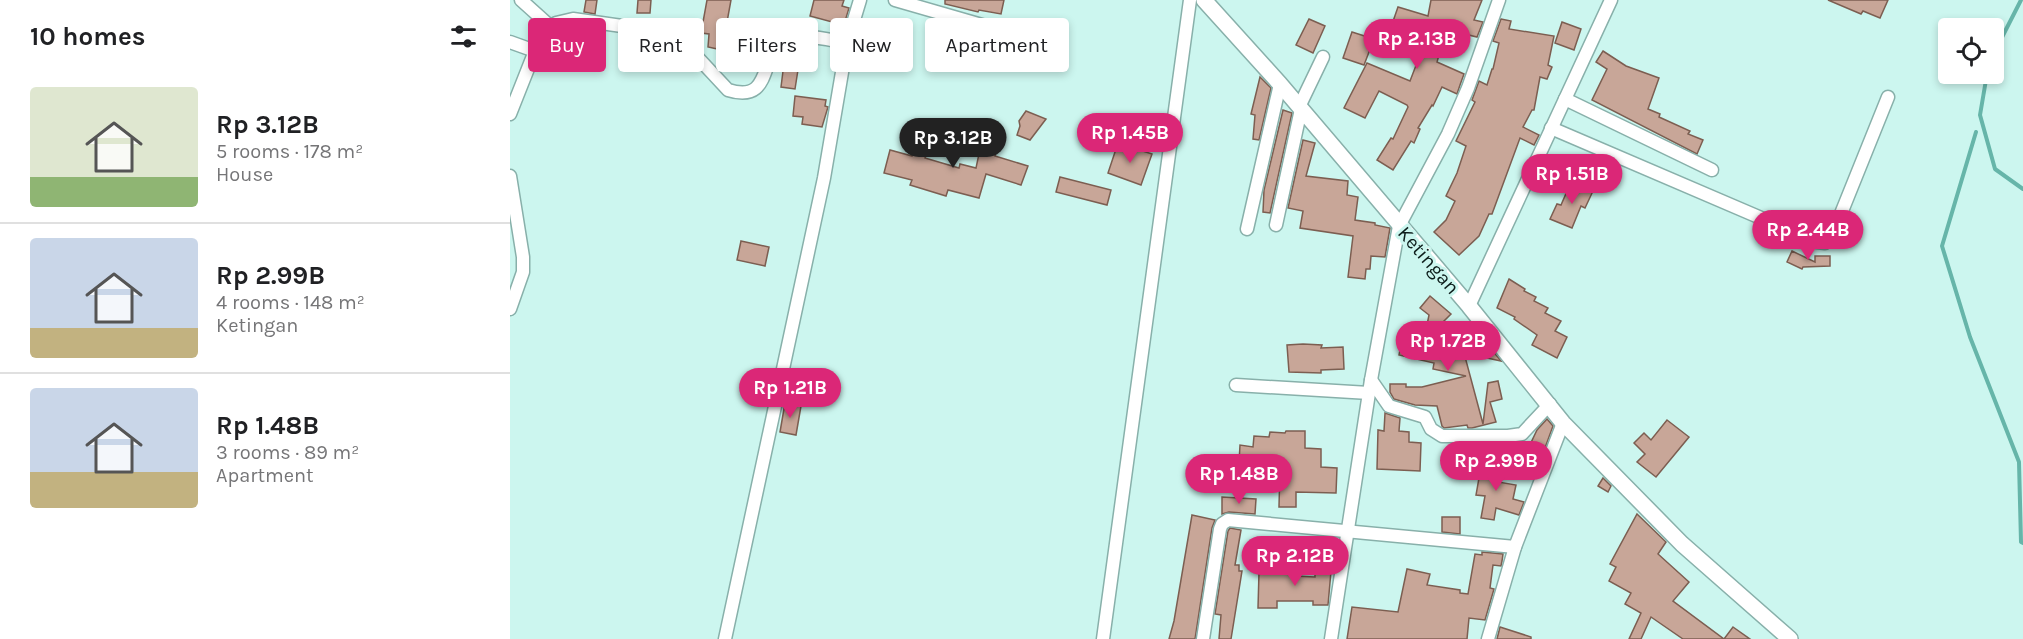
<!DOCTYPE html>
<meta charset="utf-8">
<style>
body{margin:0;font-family:Karla,sans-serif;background:#f6f6f6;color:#202124;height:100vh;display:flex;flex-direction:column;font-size:22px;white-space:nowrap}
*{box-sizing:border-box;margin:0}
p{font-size:20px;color:#757577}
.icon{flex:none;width:33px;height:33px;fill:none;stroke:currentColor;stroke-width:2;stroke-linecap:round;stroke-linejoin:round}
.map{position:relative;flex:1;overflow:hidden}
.details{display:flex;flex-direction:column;background:#fff;width:510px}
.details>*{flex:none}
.guide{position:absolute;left:18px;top:18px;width:570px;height:54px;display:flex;gap:12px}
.fabs{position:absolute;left:1428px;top:18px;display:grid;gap:12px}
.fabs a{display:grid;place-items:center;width:66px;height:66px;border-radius:6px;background:#fff;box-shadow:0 3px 9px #0003;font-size:30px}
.price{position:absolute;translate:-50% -51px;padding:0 14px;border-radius:21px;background:#db2777;color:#fff;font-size:20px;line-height:39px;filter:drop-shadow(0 2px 3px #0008)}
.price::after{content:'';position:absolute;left:50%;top:36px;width:18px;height:14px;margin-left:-9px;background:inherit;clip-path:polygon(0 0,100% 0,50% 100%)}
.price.on{background:#222;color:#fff}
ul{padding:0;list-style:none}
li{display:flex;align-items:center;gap:18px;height:150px;padding:0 30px}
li+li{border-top:2px solid #e0e0e0}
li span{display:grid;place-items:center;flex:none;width:168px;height:120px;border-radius:6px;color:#555}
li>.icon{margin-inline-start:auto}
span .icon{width:72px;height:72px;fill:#fffc;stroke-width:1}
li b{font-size:26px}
h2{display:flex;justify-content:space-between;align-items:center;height:72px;padding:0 30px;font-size:26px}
.chip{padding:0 21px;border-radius:6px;background:#fff;box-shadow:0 3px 9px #0003;font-size:21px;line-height:54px}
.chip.on{background:#db2777;color:#fff}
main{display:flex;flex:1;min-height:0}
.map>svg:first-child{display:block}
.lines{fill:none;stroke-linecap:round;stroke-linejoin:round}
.stream{stroke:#66b5a9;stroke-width:4}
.building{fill:#c8a698;stroke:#7c5e51;stroke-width:1.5}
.minor-casing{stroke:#88b0aa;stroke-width:15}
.tertiary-casing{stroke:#88b0aa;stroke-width:18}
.minor{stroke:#fff;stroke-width:12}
.tertiary{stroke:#fff;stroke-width:15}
.labels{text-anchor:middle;stroke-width:6;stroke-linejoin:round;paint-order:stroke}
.street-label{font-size:20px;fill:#0d1d1b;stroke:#ccf6ef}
</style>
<main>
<section class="details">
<h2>10 homes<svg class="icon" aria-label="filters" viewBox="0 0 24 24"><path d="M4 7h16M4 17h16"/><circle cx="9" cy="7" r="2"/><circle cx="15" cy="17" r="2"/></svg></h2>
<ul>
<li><span style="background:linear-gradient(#dfe7d0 75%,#8fb573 0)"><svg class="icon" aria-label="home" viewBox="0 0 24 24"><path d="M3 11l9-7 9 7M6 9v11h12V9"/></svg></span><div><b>Rp 3.12B</b><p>5 rooms · 178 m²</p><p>House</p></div></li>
<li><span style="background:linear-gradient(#c9d6e8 75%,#c2b280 0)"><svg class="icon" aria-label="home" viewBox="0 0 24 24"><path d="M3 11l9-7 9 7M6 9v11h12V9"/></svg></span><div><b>Rp 2.99B</b><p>4 rooms · 148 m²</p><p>Ketingan</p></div></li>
<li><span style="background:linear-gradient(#c9d6e8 70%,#c2b280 0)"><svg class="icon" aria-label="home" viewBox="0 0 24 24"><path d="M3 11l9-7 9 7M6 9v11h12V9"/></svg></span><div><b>Rp 1.48B</b><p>3 rooms · 89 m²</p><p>Apartment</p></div></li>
</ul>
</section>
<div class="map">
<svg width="1513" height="639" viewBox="0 0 1513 639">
<rect width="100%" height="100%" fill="#ccf6ef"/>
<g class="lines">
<!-- stream -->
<g class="stream">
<path d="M1484 53 1511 0"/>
<path d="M1477 74 1470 115 1485 169 1513 189"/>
<path d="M1466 132 1432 246 1460 337 1509 462 1511 542 1513 543"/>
</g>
</g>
<!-- building -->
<g class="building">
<path d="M76 0H87L85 14 74 12Z"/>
<path d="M128 0H141L140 13H127Z"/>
<path d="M197 0H221L217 22 263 32 261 42 252 58 235 53 236 48 213 44 212 50 198 47 199 34 191 33Z"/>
<path d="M304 0H334L332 6 339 8 333 28 325 27 326 23 300 16Z"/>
<path d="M435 0H494L491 14 469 10 468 12 435 4Z"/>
<path d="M921 0H972L964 20 973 22 967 37 946 32 945 35 935 33 927 62 954 74 950 85 947 94 932 87 923 106 922 105 908 128 910 129 904 143 901 141 883 170 867 160 881 138 883 139 898 107 897 105 869 91 855 118 834 108 857 63 900 81 910 55 907 54 911 40 880 30 888 7 918 16Z"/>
<path d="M1318 0H1378L1370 18 1353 11 1351 14Z"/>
<path d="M799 19 815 26 803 53 786 45Z"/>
<path d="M991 19 1001 21 999 29 1044 36 1038 65 1042 67 1037 79 1030 77 1024 110H1022L1013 127 1029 135 1024 145 1010 138 982 214H979L969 236 949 255 924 232 936 220 945 201 936 196 947 173 956 146 946 141 965 102 962 100 969 81 977 85 982 69H983L989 43 983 41Z"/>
<path d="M1052 22 1071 29 1064 50 1045 43Z"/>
<path d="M842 32 864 39 854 65 833 58Z"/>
<path d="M1093 51 1116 66 1149 78 1138 109 1150 114 1149 117 1180 131 1178 134 1193 140 1187 154 1082 100 1097 69 1086 62Z"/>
<path d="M275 55 290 57 285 89 271 87Z"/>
<path d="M750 77 761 88 749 140 743 139 745 115 741 114Z"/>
<path d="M285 96 316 100 315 106 318 107 312 127 292 124 293 117 283 116Z"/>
<path d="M773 110 782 113 760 213 753 212 754 190Z"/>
<path d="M516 111 536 119 520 140 507 135 510 126 509 121Z"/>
<path d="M408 132 421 135 415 158 449 168 450 164 466 168 473 135 489 138 485 156 518 166 511 185 476 174 469 198 438 190 436 196 400 185 402 180 374 173 380 150 402 156Z"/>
<path d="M793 140 805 143 796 176 838 181 837 195 848 197 845 220 865 223V225L880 228 875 257 861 256 860 269H856L855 279 838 277 843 236 790 228 793 211 778 208Z"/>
<path d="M608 143 642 154 631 185 598 173Z"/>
<path d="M1087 162 1104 169 1095 190 1078 183Z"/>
<path d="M550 177 601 190 597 205 546 192Z"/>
<path d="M1061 182 1083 191 1075 208 1071 206 1062 228 1040 219 1047 204 1051 205Z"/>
<path d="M231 241 259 247 255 266 227 260Z"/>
<path d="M1282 251 1305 262V256H1320V266L1293 267 1292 269 1277 262Z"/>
<path d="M999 279 1015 289 1014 291 1026 297 1024 301 1038 308 1035 313 1051 321 1045 331 1057 337 1047 358 1022 345 1027 335 1004 319 1005 317 987 308Z"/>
<path d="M920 296 941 314 930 325 949 328 948 332 972 338 976 343 975 348 981 349 991 361 954 353 973 424 978 383 988 381 992 399 980 402 986 422 962 428H958L957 425 934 428 932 426 927 406 905 405 884 399 880 392V384H896V387H912L956 376 923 369 924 363 889 355 893 335 914 340 919 315 910 308Z"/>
<path d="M793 344 812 345 811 348 833 347 834 369 811 370V373L779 372 777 345Z"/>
<path d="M275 403 291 406 286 435 270 432Z"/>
<path d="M875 413 890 418 889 431 899 432V442L911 443 910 471 867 469 868 430 874 431Z"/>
<path d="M1037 419 1043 426 1032 456 1018 449 1027 430Z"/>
<path d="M1157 420 1179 437 1146 477 1127 462 1135 454 1124 443 1134 433 1141 440Z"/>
<path d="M776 431H795V448L811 449V467L827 468 826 493 786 492V507H769L770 467 729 463 730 445 743 447 744 436 759 437 760 432 775 433Z"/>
<path d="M972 461 992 465 988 482 1006 485 1003 499 1014 502 1009 515 986 508 984 520 971 518 975 496 966 495Z"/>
<path d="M1093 478 1101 486 1098 492 1088 486Z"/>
<path d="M712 497 746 499 745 514 719 512 712 514Z"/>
<path d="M1127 514 1156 542 1148 554 1179 582 1163 601 1214 639H1173L1141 617 1131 639H1119L1131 613 1115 604 1121 593 1099 581 1106 567 1100 564Z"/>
<path d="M682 515 705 520 702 528 685 639H659L664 621Z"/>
<path d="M932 517H950V534L932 532Z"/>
<path d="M720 528 731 530 725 565H729V571H732L721 639H709L711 615 705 614 718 531Z"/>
<path d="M972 552 993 554 992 561 991 566 983 565 980 588 984 589 975 620 959 618 957 639H837L842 607 888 612 897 569 920 574 917 585 950 590V593L958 594 965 554 972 555Z"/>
<path d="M805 560H822L818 605H803V601H767V608H748L749 572 784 573V576L805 577Z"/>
<path d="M990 627 1021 637V639H987Z"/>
<path d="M1223 627 1240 639H1214Z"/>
</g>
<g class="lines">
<!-- minor casing -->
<g class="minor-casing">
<g id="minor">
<path d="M11 0 41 27"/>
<path d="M385 0 531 42"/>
<path d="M0 42 25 51"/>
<path d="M1055 99 1202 170"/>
<path d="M789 107 813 57"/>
<path d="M0 114 25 51 34 32 46 23 63 19 133 29 161 37 177 46 218 90C263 104 249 57 273 42 291 31 318 40 337 43"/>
<path d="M1041 128 1307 242 1315 243 1322 236 1378 97"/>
<path d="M0 176 13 257V272L0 309"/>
<path d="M766 225 791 109"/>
<path d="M737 229 770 84"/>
<path d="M959 306 1101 0"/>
<path d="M861 380 879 406 915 417 921 429 932 436H998L1012 434 1040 404"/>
<path d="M726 385 859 393"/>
<path d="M215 639 314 178 337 43 350 0"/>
<path d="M593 639 680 0"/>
<path d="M693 639 710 529 712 524 718 520 1005 547"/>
<path d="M821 639 861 380 889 226 938 134 958 88 989 0"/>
<path d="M978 639 1005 547 1053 423"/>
</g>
</g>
<!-- tertiary casing -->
<g class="tertiary-casing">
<path id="tertiary" d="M694 0 770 84 959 306 1053 423 1172 544 1280 639"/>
</g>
<!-- minor -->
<use href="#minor" class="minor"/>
<!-- tertiary -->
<use href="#tertiary" class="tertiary"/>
</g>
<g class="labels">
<!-- street labels -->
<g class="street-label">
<text transform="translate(919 260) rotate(49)" y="7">Ketingan</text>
</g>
</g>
</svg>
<div class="fabs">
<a><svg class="icon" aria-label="locate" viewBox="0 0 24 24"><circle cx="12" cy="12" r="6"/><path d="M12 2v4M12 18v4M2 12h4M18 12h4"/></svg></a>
</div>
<b class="price" style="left:907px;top:70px">Rp 2.13B</b>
<b class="price" style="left:620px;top:164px">Rp 1.45B</b>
<b class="price on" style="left:443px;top:169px">Rp 3.12B</b>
<b class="price" style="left:1062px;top:205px">Rp 1.51B</b>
<b class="price" style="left:1298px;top:261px">Rp 2.44B</b>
<b class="price" style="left:938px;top:372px">Rp 1.72B</b>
<b class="price" style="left:280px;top:419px">Rp 1.21B</b>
<b class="price" style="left:986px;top:492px">Rp 2.99B</b>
<b class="price" style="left:729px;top:505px">Rp 1.48B</b>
<b class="price" style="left:785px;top:587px">Rp 2.12B</b>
<div class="guide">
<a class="chip on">Buy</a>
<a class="chip">Rent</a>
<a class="chip">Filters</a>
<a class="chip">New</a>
<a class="chip">Apartment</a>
</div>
</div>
</main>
